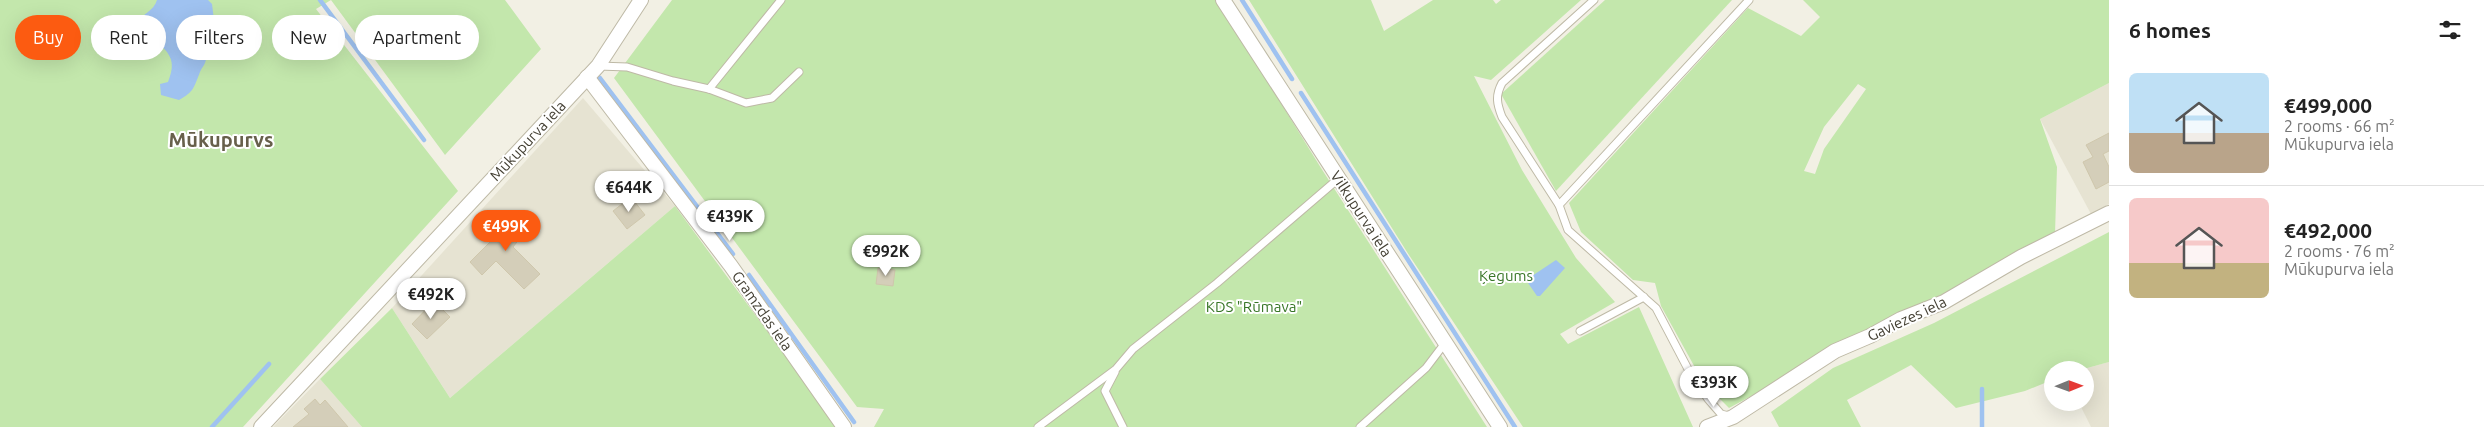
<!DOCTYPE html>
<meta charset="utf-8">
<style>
body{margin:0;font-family:Ubuntu,sans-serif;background:#f2f2f2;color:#222;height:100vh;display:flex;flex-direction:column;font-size:19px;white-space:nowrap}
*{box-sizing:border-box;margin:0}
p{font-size:16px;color:#767676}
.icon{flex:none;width:28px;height:28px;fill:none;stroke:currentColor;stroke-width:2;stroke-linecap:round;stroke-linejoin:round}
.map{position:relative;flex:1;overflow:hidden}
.details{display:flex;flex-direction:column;background:#fff;width:375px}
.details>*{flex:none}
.banner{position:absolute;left:15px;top:15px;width:475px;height:45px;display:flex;gap:10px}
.needle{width:32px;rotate:89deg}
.fabs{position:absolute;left:2044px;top:361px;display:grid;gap:10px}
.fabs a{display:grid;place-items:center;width:50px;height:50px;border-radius:50%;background:#fff;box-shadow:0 5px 20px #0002;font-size:25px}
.price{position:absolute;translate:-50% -42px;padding:0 11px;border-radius:18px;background:#fff;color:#222;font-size:16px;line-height:32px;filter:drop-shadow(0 1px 2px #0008)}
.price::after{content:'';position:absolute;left:50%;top:30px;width:15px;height:11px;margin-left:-8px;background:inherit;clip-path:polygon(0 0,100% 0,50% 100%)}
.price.current{background:#fc5b11;color:#fff}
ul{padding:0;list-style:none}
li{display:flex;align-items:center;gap:15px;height:125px;padding:0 20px}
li+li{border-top:1px solid #e0e0e0}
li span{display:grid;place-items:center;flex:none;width:140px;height:100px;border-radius:8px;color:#555}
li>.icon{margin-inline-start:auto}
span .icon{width:60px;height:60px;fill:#fffc;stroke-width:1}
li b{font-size:21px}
h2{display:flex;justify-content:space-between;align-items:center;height:60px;padding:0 20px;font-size:21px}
.pill{padding:0 18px;border-radius:22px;background:#fff;box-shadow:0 5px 20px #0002;font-size:18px;line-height:45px}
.pill.current{background:#fc5b11;color:#fff}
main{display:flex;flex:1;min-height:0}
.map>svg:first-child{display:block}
.residential{fill:#e6e3d2}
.green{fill:#c3e7ac;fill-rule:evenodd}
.water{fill:#9fc2f0}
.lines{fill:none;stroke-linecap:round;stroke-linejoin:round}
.stream{stroke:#9fc2f0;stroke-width:4.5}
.building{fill:#d4ceb9;stroke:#cfc7ac}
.lane-casing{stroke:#beb9a6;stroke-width:9}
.street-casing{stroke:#beb9a6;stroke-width:16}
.lane{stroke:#fff;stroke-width:7}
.street{stroke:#fff;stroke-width:14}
.labels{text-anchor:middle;stroke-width:4;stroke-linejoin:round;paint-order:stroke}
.street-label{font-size:15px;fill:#444034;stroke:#fff}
.park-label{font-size:15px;fill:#387627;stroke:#fff}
.district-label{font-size:20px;font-weight:bold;fill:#67604b;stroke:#fff}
</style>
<main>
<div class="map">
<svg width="2109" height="427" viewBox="0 0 2109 427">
<rect width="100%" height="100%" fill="#f2f0e4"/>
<!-- residential -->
<g class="residential">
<path d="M2109 83V204L2091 214 2040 119Z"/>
<path d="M583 98 675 206 450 398 392 308Z"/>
<path d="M2109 362V427H2091L2079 403 2085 402V370H2080Z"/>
<path d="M320 379 362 427H273Z"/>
</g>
<!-- green -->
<g class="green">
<path d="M0 0H505L541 49 445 155 331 0 316 9 458 191 243 427H0Z"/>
<path d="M672 0H1217L1321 168 1487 427H874L884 409 857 407 614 78Z"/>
<path d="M1249 0H1371L1384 31 1433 0H1493L1496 4 1501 0H1581L1491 80 1474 76 1522 170 1576 258 1615 302 1560 334 1568 344 1639 307 1693 427H1523L1407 252Z"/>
<path d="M1605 0H1732L1556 191 1501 94Z"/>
<path d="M1803 0H2109V83L2040 119 2057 167 2055 234 1729 408 1703 382 1661 306 1655 283 1633 280 1581 232 1569 203 1748 8 1801 36 1820 17ZM1858 84 1866 89 1824 149 1815 174 1804 171 1824 127Z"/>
<path d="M675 206 838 427H362L320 379 392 308 450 398Z"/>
<path d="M2109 232V362L2080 370H2052V380L2025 391 1956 408 1911 365 1847 400 1861 427H1779L1771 412 1833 368 1934 323Z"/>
</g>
<!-- water -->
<g class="water">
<path d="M157 0H208L212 4 214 20C204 35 207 41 206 58 206 64 202 67 200 72 194 87 194 92 179 100L161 95 160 84 168 82C174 67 174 57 161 46 146 43 139 40 135 24 141 15 154 11 157 0Z"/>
<path d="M1556 260 1565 268 1540 296H1537L1526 280Z"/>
</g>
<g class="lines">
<!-- stream -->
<g class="stream">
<path d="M320 0 424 140"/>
<path d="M1242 0 1292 79"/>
<path d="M600 78 733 254"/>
<path d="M1301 93 1515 427"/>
<path d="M749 275 854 422"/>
<path d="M212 427 269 364"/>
<path d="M1982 427V389"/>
</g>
</g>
<!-- building -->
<g class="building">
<path d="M2109 133V151L2103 154 2109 167V182L2096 189 2083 162 2093 157 2086 145Z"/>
<path d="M631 197 645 215 627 229 613 211Z"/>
<path d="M503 210 524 233 513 247 540 274 524 289 496 261 482 275 470 262 497 235 487 226Z"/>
<path d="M878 268 895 270 893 286 876 284Z"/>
<path d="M434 301 450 317 427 339 412 324Z"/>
<path d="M315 399 320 405 325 400 348 427H293L309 414 304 409Z"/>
</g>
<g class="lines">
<!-- lane casing -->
<g class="lane-casing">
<g id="lane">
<path d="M1594 0 1502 83C1495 96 1497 104 1502 117L1559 205 1568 230 1656 308 1688 369 1708 399 1721 414 1729 416"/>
<path d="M599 66 627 67 673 81 709 89 746 103 772 98 799 72"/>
<path d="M709 89 781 0"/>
<path d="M1559 205 1749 0"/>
<path d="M1580 331 1644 297"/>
<path d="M1115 372 1105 391 1123 427"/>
<path d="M1038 427 1116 369 1133 349 1217 283 1338 179"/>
<path d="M1360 427 1426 368 1445 343"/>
</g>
</g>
<!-- street casing -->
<g class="street-casing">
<g id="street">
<path d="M1223 0 1500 427"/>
<path d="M587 77 731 266 844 427"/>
<path d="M261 427 598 66 641 0"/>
<path d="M1707 427 1733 417 1835 351 1870 336 1901 319 1944 302 2021 257 2109 213"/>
</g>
</g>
<!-- lane -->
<use href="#lane" class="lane"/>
<!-- street -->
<use href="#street" class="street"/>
</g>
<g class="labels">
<!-- street labels -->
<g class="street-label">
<text transform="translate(528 141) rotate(-47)" y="5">Mūkupurva iela</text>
<text transform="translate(1361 214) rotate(57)" y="5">Vilkupurva iela</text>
<text transform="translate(762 311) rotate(55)" y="5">Gramzdas iela</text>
<text transform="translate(1907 319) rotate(-25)" y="5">Gaviezes iela</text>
</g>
<!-- park labels -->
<g class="park-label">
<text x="1506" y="281">Ķegums</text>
<text x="1254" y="312">KDS "Rūmava"</text>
</g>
<!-- district labels -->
<g class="district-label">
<text x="221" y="147">Mūkupurvs</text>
</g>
</g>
</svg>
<div class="fabs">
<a><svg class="needle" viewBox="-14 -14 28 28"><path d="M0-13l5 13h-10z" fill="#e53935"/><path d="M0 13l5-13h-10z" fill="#767676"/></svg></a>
</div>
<b class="price" style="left:629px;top:213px">€644K</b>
<b class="price" style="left:730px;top:242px">€439K</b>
<b class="price current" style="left:506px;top:252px">€499K</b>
<b class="price" style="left:886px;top:277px">€992K</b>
<b class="price" style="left:431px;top:320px">€492K</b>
<b class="price" style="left:1714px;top:408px">€393K</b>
<div class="banner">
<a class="pill current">Buy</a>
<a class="pill">Rent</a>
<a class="pill">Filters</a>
<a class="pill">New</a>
<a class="pill">Apartment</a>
</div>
</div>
<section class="details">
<h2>6 homes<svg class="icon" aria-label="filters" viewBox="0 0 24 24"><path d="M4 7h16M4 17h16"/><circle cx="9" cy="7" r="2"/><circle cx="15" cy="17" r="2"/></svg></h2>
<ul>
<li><span style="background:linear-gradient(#bfe0f5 60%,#b9a48a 0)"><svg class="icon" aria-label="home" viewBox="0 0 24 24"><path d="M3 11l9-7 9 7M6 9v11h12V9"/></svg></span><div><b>€499,000</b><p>2 rooms · 66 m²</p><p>Mūkupurva iela</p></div></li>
<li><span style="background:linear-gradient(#f6c9c9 65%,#c2b280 0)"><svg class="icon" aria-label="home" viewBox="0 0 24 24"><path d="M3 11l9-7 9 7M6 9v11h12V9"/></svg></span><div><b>€492,000</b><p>2 rooms · 76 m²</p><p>Mūkupurva iela</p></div></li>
</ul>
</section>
</main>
